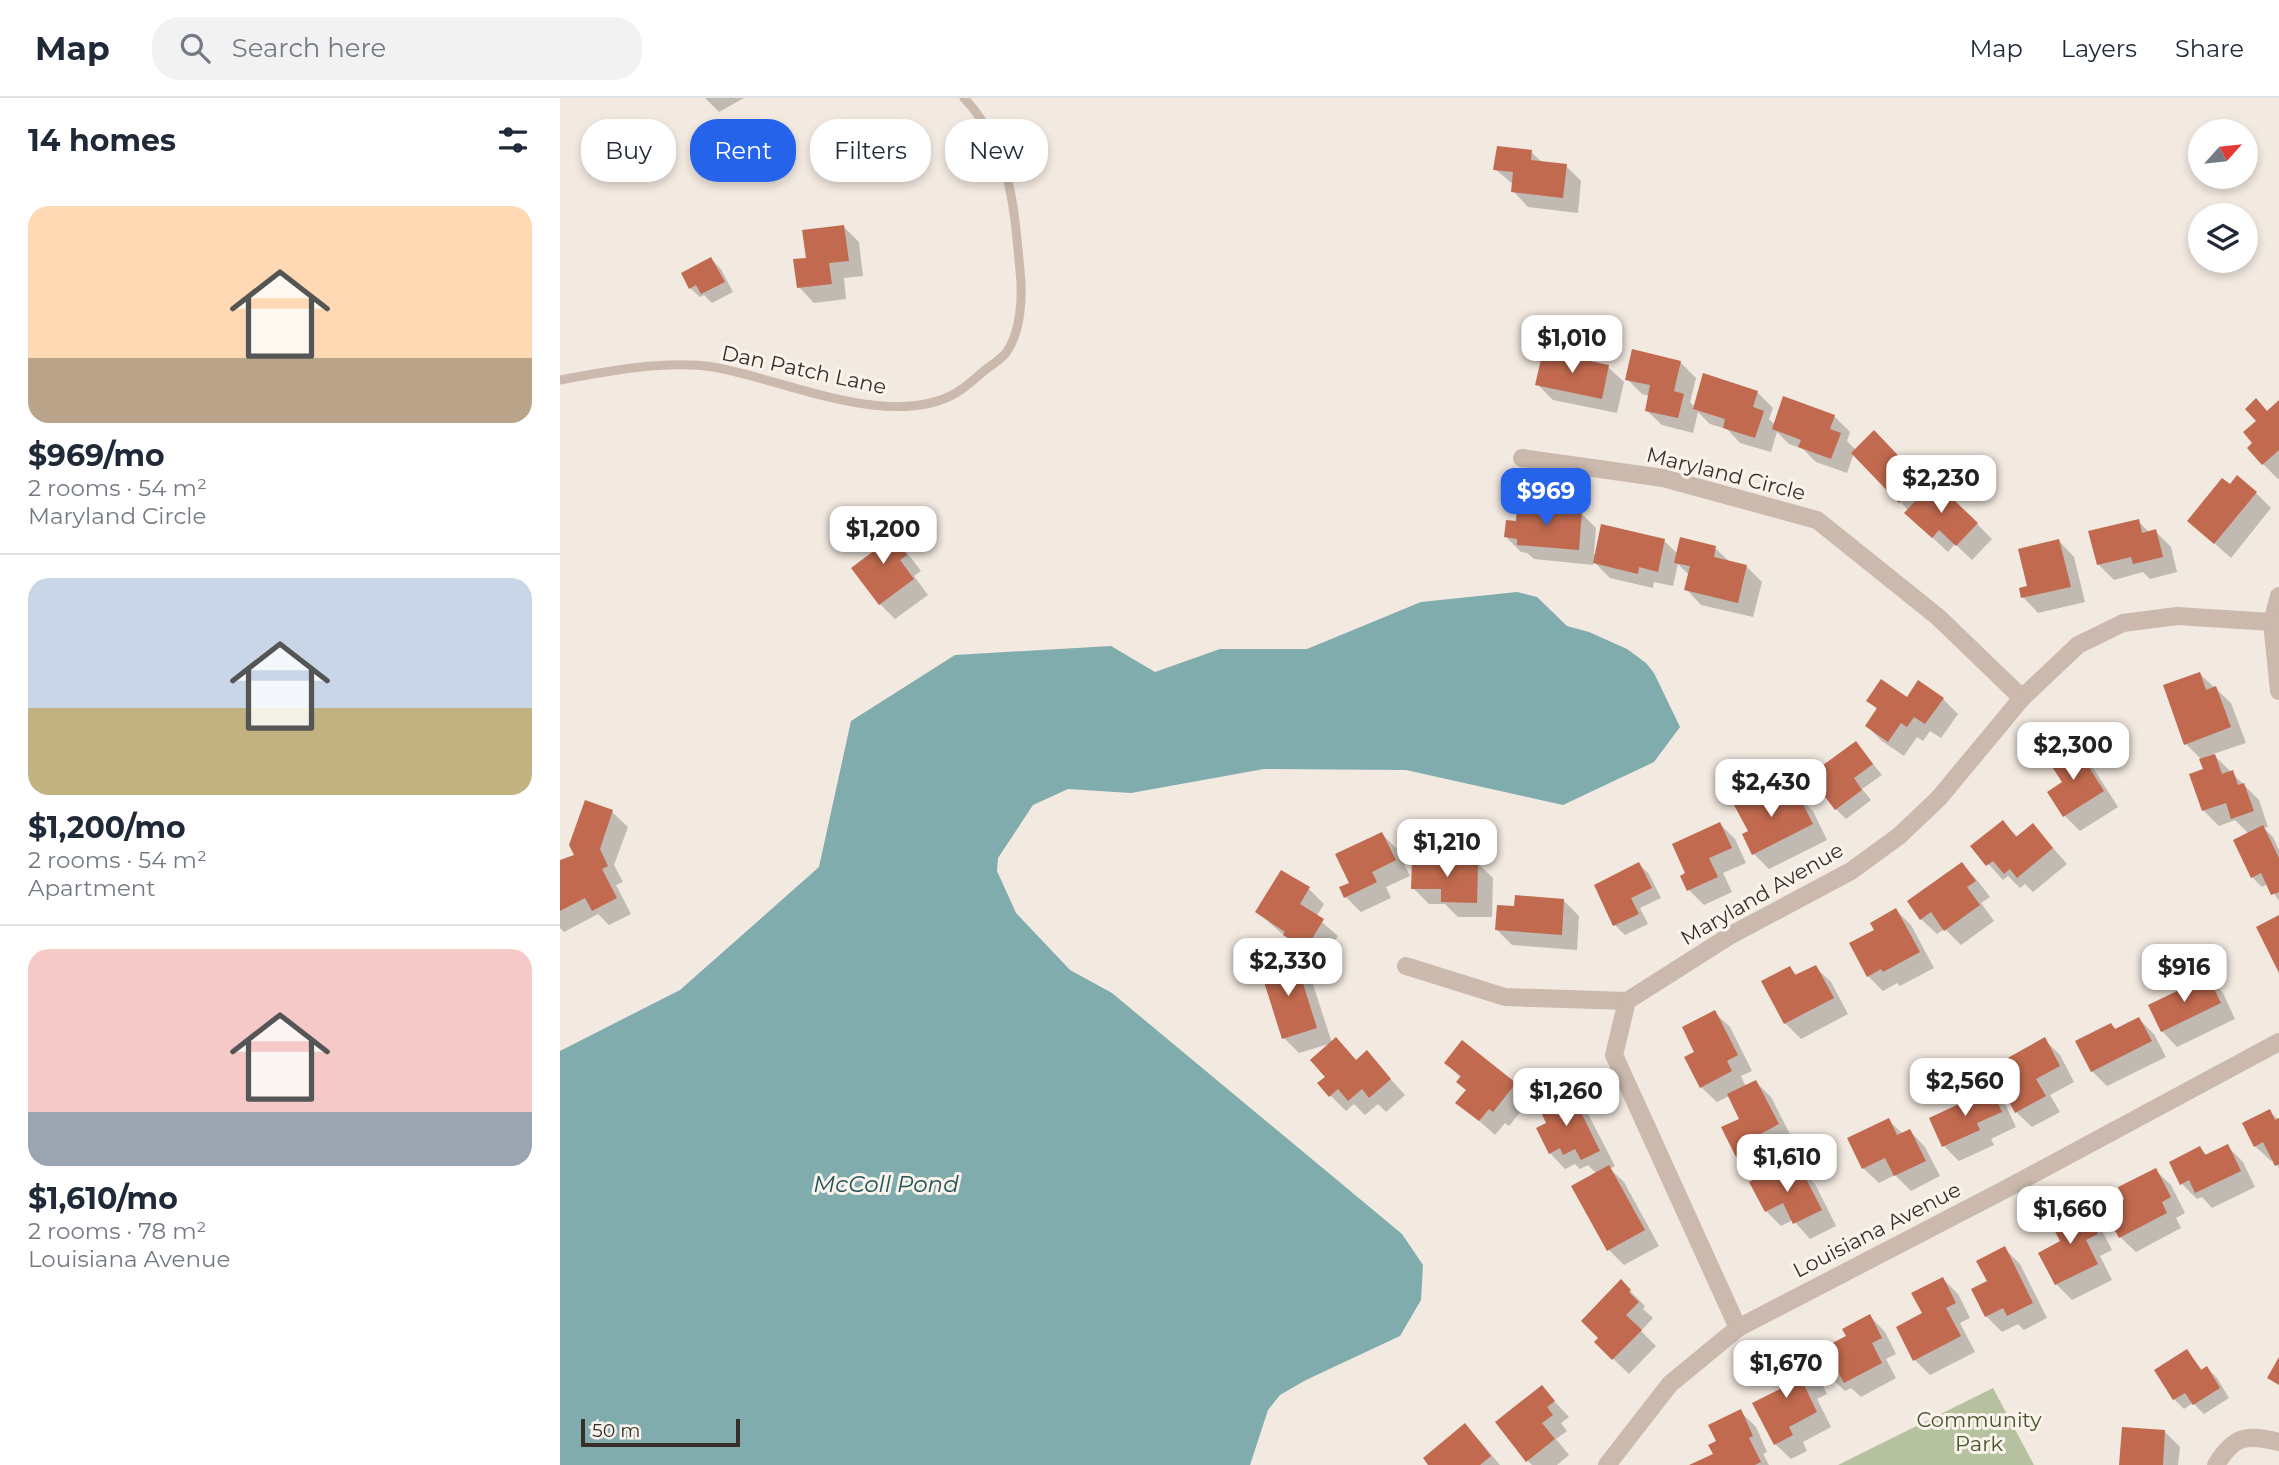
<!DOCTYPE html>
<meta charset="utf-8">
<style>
body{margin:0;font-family:Montserrat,sans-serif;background:#f2f2f3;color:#1f2937;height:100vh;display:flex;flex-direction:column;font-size:26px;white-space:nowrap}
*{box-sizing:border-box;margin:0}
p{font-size:23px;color:#747a83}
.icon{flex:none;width:38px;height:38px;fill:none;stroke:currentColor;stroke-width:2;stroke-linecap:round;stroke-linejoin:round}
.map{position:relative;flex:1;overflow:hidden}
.side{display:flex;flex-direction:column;background:#fff;width:560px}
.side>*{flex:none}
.hud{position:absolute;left:21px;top:21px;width:665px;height:63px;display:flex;gap:14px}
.needle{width:46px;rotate:63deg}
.buttons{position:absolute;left:1628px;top:21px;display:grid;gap:14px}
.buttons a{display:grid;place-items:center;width:70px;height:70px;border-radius:50%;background:#fff;box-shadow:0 4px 10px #0003;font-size:35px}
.scale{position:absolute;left:21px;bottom:18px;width:159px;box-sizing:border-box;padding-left:7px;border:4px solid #382f2a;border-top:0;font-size:19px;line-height:24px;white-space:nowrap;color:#382f2a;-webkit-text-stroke:5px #faf3ec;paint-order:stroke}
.price{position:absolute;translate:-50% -60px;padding:0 16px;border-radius:14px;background:#fff;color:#222;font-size:23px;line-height:46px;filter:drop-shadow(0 2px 4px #0008)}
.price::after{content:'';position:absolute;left:50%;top:42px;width:21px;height:16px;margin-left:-10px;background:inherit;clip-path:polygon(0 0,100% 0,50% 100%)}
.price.selected{background:#2563eb;color:#fff}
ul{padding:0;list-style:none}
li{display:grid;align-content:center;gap:14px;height:371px;padding:0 28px}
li+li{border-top:2px solid #e0e1e3}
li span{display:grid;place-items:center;height:217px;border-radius:21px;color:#555}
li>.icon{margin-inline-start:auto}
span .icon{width:126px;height:126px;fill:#fffc;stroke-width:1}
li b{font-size:30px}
h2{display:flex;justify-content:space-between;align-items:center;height:84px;padding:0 28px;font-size:30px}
.pill{padding:0 24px;border-radius:28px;background:#fff;box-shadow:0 4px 10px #0003;font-size:24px;line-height:63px}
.pill.selected{background:#2563eb;color:#fff}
header{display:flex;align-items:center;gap:42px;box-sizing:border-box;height:98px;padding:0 35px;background:#fff;border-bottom:2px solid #e0e1e3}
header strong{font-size:33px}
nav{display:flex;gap:38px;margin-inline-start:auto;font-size:24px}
.search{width:490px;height:63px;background:#f2f2f3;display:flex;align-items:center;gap:18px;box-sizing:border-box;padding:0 24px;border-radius:28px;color:#747a83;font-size:26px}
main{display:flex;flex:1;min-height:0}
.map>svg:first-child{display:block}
.green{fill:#b6c1a0}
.water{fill:#80acae}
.shadow{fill:#0003}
.building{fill:#c16a4f}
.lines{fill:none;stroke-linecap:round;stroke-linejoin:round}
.lane{stroke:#cab9ac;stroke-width:9}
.street{stroke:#cab9ac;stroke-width:18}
.labels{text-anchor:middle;stroke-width:6;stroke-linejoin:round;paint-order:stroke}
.street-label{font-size:21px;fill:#382f2a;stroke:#faf3ec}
.park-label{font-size:21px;fill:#48562f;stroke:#faf3ec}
.water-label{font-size:23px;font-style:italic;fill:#215558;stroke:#faf3ec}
</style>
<header>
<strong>Map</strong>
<div class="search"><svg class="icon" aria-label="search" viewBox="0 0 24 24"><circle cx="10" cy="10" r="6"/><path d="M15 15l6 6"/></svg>Search here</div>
<nav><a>Map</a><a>Layers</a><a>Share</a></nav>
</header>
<main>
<section class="side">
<h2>14 homes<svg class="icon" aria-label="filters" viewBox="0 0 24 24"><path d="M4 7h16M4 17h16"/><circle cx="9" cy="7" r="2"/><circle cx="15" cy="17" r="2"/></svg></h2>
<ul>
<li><span style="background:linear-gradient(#ffd9b3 70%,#b9a48a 0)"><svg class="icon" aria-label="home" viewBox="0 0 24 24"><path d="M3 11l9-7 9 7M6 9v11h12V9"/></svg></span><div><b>$969/mo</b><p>2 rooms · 54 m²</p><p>Maryland Circle</p></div></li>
<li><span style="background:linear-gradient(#c9d6e8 60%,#c2b280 0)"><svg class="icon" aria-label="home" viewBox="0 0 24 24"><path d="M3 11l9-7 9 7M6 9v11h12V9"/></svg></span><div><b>$1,200/mo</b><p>2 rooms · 54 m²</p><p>Apartment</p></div></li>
<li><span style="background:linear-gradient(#f6c9c9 75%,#9aa5b1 0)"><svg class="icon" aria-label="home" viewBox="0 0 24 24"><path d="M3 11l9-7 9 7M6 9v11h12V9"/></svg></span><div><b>$1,610/mo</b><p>2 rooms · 78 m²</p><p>Louisiana Avenue</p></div></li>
</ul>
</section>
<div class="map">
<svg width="1719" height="1367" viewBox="0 0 1719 1367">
<rect width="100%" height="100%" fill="#f2e9e0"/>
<!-- green -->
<path class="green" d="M1433 1290 1474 1367H1278Z"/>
<!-- water -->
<path class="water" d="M957 494 977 499 1007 528 1029 534 1067 551 1086 565 1094 575 1120 629 1094 664 1003 707 846 672 704 671 571 695 508 691 473 707 438 760 437 773 456 815 510 872 552 895 842 1136 863 1167 861 1202 840 1238 746 1282 720 1297 708 1312 690 1367H0V953L120 892 259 769 291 623 395 557 551 548 595 574 660 551H747L861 504Z"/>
<!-- shadow -->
<g class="shadow">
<path d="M145 0H184L159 14Z"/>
<path d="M971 54 983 65 1006 68 1021 83 1018 115 968 109 953 93 954 87 935 71Z"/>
<path d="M284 129 299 144 303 178 284 180 286 201 254 205 239 189 248 161Z"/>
<path d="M151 161 161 171 173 194 152 205 144 197 140 199 130 190Z"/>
<path d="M1120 264 1136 280 1130 304 1135 309 1197 294 1213 310 1209 321 1215 327 1274 318 1290 334 1287 343 1296 352 1329 350 1365 387 1360 392 1364 397 1417 426 1432 441 1412 462 1395 446 1388 454 1362 430 1349 413 1294 355 1287 375 1256 364 1243 351 1229 346 1217 334 1211 354 1180 345 1167 331 1150 326 1138 314 1133 335 1102 327 1086 312 1089 298 1082 296 1067 281Z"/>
<path d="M1048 269 1064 284 1057 315 993 302 977 286Z"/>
<path d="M1719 305V381H1718L1703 366 1695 345 1708 314Z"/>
<path d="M1670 389 1696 395 1711 410 1671 460 1629 423Z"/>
<path d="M1021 415 1036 430 1034 456 1104 443 1118 456 1155 450 1171 465 1186 468 1202 484 1193 519 1141 507 1126 491 1129 477 1118 466 1113 488 1094 484 1093 490 1050 480 1034 464 1033 467 974 461 967 455 961 454 946 439 958 424Z"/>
<path d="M1578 423 1590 435 1595 433 1611 449 1617 474 1590 481 1583 474 1554 482 1538 466Z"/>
<path d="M324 428 339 444 361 473 354 478 368 497 335 521 320 506 317 453Z"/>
<path d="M1499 443 1514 459 1525 504 1478 515 1463 499Z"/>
<path d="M1640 576 1671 605 1686 645 1653 656 1699 702 1708 729 1704 730 1713 739 1719 752V803L1708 786 1702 789 1692 779 1689 736 1675 722 1659 728 1643 712 1645 672 1641 661 1626 646Z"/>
<path d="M1383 601 1398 616 1381 640 1370 633 1363 643 1357 639 1344 658 1322 643 1307 628 1318 612 1308 603Z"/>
<path d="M1296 645 1322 677 1302 691 1311 702 1286 721 1276 711 1268 681Z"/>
<path d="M1515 650 1530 665 1558 709 1520 733 1505 718Z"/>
<path d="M1209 692 1222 706 1237 698 1253 713 1267 742 1209 771 1194 756 1190 734Z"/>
<path d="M26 704 52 714 68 729 54 767 63 784 56 787 71 816 49 827 38 816 4 834 0 830V764L16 758Z"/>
<path d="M1443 724 1458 739 1473 727 1507 766 1473 794 1465 786 1460 790 1448 778 1443 782 1412 748Z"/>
<path d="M1160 726 1175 741 1186 765 1163 775 1172 794 1144 807 1129 792 1127 776Z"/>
<path d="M822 736 837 751 850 778 826 789 831 800 801 814 786 799Z"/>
<path d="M917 765 933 780 932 819H898L885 806H869L853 790Z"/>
<path d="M1079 766 1089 776 1101 800 1080 810 1088 826 1065 837 1055 827Z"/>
<path d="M1402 766 1417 782 1430 799 1421 805 1434 823 1401 847 1385 831 1377 836 1361 821Z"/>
<path d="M749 791 764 806 756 819 778 838 761 865 741 852 697 814Z"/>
<path d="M1004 803 1019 818 1017 852 952 847 937 832 956 810Z"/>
<path d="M1336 812 1351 827 1374 870 1340 888 1337 885 1323 893 1308 878 1316 832Z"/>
<path d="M735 862 750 877 772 945 739 955 724 940Z"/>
<path d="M1255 869 1271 884 1288 916 1241 941 1225 925 1230 870 1238 878Z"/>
<path d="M1648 880 1663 895 1675 921 1617 949 1602 933Z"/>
<path d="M1154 914 1170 929 1192 973 1181 978 1186 989 1196 984 1211 999 1233 1042 1207 1055 1211 1064 1192 1073 1177 1058 1181 1022 1169 998 1157 1004 1141 989 1137 955Z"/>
<path d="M1579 921 1594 936 1606 959 1547 988 1532 973 1551 927 1557 932Z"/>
<path d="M1485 942 1500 957 1514 984 1490 997 1500 1014 1472 1029 1456 1014 1459 985Z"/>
<path d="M807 955 845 997 826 1014 818 1006 805 1017 794 1006 786 1013 770 997 767 979 797 963Z"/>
<path d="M886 965 954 986 970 1002 949 1028 945 1025 935 1037 898 1004 907 993 901 980Z"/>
<path d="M1431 993 1446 1008 1456 1029 1431 1041 1434 1047 1399 1063 1384 1048Z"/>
<path d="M1011 996 1026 1012 1055 1068 1050 1071 1064 1084 1099 1148 1064 1167 1049 1152 1037 1076 1028 1067 1020 1071 1015 1066 1005 1071 990 1055 989 1026Z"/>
<path d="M1709 1013 1719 1022V1070L1714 1061 1711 1063 1695 1048Z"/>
<path d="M1328 1022 1343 1036 1350 1033 1365 1049 1380 1078 1351 1093 1335 1077 1319 1085 1303 1070Z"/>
<path d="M1667 1048 1683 1064 1695 1089 1652 1110 1642 1099 1637 1101 1622 1086 1640 1050 1648 1058Z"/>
<path d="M1240 1071 1255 1086 1276 1128 1250 1141 1233 1122 1221 1128 1206 1113 1211 1075 1218 1082Z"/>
<path d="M1595 1072 1611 1087 1625 1115 1616 1120 1621 1130 1576 1154 1560 1139 1567 1102Z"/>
<path d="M1523 1110 1538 1125 1552 1152 1540 1158 1552 1182 1512 1202 1496 1186 1480 1156 1503 1144Z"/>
<path d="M1444 1150 1460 1166 1487 1220 1464 1232 1458 1226 1442 1234 1426 1218 1429 1184Z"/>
<path d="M1383 1181 1398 1196 1410 1220 1400 1225 1415 1254 1370 1277 1355 1262 1364 1216Z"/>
<path d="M1061 1184 1085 1208 1083 1211 1093 1220 1081 1233 1096 1248 1069 1276 1036 1244 1041 1240Z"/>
<path d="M1310 1218 1325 1234 1336 1256 1326 1261 1336 1280 1301 1299 1291 1290 1285 1293 1269 1278 1288 1238Z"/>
<path d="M1627 1253 1643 1273 1647 1270 1657 1280 1669 1300 1644 1316 1633 1305 1624 1311 1614 1301Z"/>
<path d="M1240 1258 1256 1274 1267 1296 1257 1301 1271 1329 1243 1344 1247 1353 1231 1361 1215 1346 1222 1292Z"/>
<path d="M981 1289 1009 1319 1001 1325 1007 1333 996 1341 1009 1357 997 1367H972L968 1363Z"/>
<path d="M1180 1313 1196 1329 1207 1354 1203 1356 1209 1367H1133L1155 1357 1158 1344Z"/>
<path d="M905 1328 920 1343 940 1367H871Z"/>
<path d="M1604 1333 1620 1349 1618 1367H1561Z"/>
</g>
<!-- building -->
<g class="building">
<path d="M937 48 972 52 971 62 1007 66 1003 100 951 94 953 74 933 72Z"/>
<path d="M284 127 289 163 269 165 272 186 237 190 233 161 246 160 242 132Z"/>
<path d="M151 159 165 184 141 196 136 187 129 191 121 175Z"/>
<path d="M1072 251 1121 263 1114 293 1124 296 1118 320 1085 313 1090 287 1065 282Z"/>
<path d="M983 253 1049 267 1042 301 975 287Z"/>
<path d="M1143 275 1198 293 1193 309 1204 313 1195 340 1163 330 1165 321 1133 311Z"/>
<path d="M1223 298 1275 317 1270 331 1281 335 1271 361 1238 349 1241 342 1212 331Z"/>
<path d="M1696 300 1707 313 1719 302V352L1702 367 1687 350 1692 345 1683 334 1696 323 1685 311Z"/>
<path d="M1314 332 1351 371 1346 376 1357 388 1339 405 1291 355Z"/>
<path d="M1677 377 1697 394 1654 446 1627 423 1662 380 1670 386Z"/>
<path d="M1374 383 1418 425 1396 448 1379 432 1372 440 1344 415Z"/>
<path d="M957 408 1022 413 1019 452 957 447V441L944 439 946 422 956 423Z"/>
<path d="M1579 421 1582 435 1596 431 1603 459 1573 466 1571 459 1537 467 1528 433Z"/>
<path d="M324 426 347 457 340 462 354 481 319 507 291 470 315 452 305 440Z"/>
<path d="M1041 426 1105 441 1098 474 1079 469 1078 476 1033 465Z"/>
<path d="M1120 439 1156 448 1154 459 1187 467 1178 505 1124 492 1130 468 1114 465Z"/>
<path d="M1499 441 1511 489 1461 500 1459 490 1467 488 1458 451Z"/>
<path d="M1640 574 1646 592 1656 588 1671 629 1624 647 1603 587Z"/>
<path d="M1321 581 1347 599 1358 582 1384 600 1365 626 1354 619 1347 629 1341 625 1328 644 1305 628 1317 610 1306 603Z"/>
<path d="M1296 643 1313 666 1294 680 1302 692 1275 712 1256 687 1266 680 1259 670Z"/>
<path d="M1515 647 1544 693 1503 719 1487 694 1502 684 1489 664Z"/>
<path d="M1655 656 1662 676 1673 672 1678 687 1684 685 1694 713 1671 721 1666 705 1642 713 1629 676 1643 671 1639 661Z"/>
<path d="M1209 690 1217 706 1238 696 1253 726 1192 757 1182 736 1188 733 1174 707Z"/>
<path d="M25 702 53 712 40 751 48 768 42 771 57 800 32 813 25 800 0 813V762L14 757 9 747Z"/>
<path d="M1443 722 1456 739 1473 725 1493 750 1457 780 1450 771 1444 776 1433 763 1426 768 1410 748Z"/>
<path d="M1160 724 1172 750 1149 760 1158 779 1127 793 1120 778 1125 775 1112 746Z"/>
<path d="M1703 727 1719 760V794L1711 797 1701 775 1691 780 1673 742Z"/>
<path d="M822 734 836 762 812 774 817 784 784 800 779 789 789 785 775 756Z"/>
<path d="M852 762 918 763 917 805 881 804V791H851Z"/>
<path d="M1079 764 1092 790 1071 800 1079 816 1053 828 1034 787Z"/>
<path d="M1402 764 1416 783 1407 789 1420 807 1384 833 1371 814 1360 822 1347 803Z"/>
<path d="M721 772 750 789 740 806 764 821 746 851 723 837 725 834 695 814Z"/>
<path d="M955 797 1004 801 1002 837 935 832 937 807 954 808Z"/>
<path d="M1336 810 1360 854 1323 874 1321 871 1307 879 1289 845 1314 832 1310 825Z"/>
<path d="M1719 817V875L1696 829Z"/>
<path d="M735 860 757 930 722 941 700 871Z"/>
<path d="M1256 867 1274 900 1224 926 1201 883 1230 868 1235 877Z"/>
<path d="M1648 878 1661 905 1601 934 1588 907Z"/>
<path d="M1155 912 1178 957 1167 963 1172 973 1140 990 1124 959 1134 954 1122 929Z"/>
<path d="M1579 919 1592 943 1531 974 1515 943 1551 925 1555 931Z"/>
<path d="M776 939 796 962 807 952 831 981 809 1000 802 991 788 1003 778 991 769 999 757 985 765 979 750 962Z"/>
<path d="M1485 939 1500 968 1476 981 1486 998 1455 1015 1443 992 1456 985 1444 962Z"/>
<path d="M902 942 956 985 933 1014 929 1011 919 1023 895 1005 906 992 896 984 901 978 884 965Z"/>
<path d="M1196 982 1219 1026 1193 1040 1197 1048 1176 1059 1161 1029 1179 1021 1167 996Z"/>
<path d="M1431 991 1442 1014 1417 1025 1420 1032 1382 1049 1369 1020Z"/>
<path d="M1011 994 1040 1053 1021 1062 1015 1051 1003 1057 1000 1050 989 1056 976 1030 986 1025 979 1010Z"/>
<path d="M1710 1011 1715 1022 1719 1020V1066L1715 1068 1703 1044 1694 1049 1682 1025Z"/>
<path d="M1329 1020 1337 1037 1350 1031 1366 1063 1334 1078 1325 1060 1302 1071 1287 1040Z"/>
<path d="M1668 1046 1681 1073 1635 1095 1629 1082 1620 1087 1609 1064 1640 1048 1645 1057Z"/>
<path d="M1049 1067 1085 1132 1047 1153 1011 1088Z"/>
<path d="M1240 1069 1262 1112 1233 1126 1223 1105 1205 1114 1189 1084 1211 1073 1216 1081Z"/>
<path d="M1596 1070 1611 1099 1602 1104 1607 1115 1559 1140 1544 1112 1564 1101 1558 1089Z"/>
<path d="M1523 1107 1538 1136 1526 1142 1538 1166 1495 1187 1478 1155 1500 1143 1490 1124Z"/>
<path d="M1445 1148 1473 1205 1447 1218 1443 1210 1425 1219 1411 1191 1427 1183 1416 1163Z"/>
<path d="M1383 1179 1396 1205 1386 1210 1401 1238 1353 1263 1336 1229 1362 1215 1351 1195Z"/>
<path d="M1061 1181 1071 1192 1069 1194 1079 1204 1066 1217 1082 1232 1052 1262 1034 1244 1038 1240 1021 1223Z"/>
<path d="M1310 1216 1322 1240 1312 1245 1322 1265 1284 1285 1278 1274 1268 1279 1255 1254 1286 1238 1282 1231Z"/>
<path d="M1627 1251 1641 1272 1647 1268 1660 1290 1633 1307 1625 1295 1613 1302 1594 1272Z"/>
<path d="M1241 1256 1253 1280 1243 1285 1257 1314 1229 1329 1233 1337 1214 1347 1192 1305 1220 1291 1210 1272Z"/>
<path d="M1719 1259V1287L1707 1280Z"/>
<path d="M982 1287 995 1303 987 1309 993 1317 982 1325 995 1341 966 1364 935 1324Z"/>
<path d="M1181 1311 1193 1338 1189 1340 1201 1364 1195 1367H1129L1153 1356 1148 1347 1156 1343 1148 1327Z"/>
<path d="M905 1325 931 1358 920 1367H868L863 1360Z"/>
<path d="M1562 1329 1605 1332 1603 1367H1559Z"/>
</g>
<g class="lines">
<!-- lane -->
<path class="lane" d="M0 282C47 273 106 262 153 269 224 281 330 333 396 295 406 289 416 280 425 272 432 267 441 261 446 255 461 234 463 198 460 173 454 108 451 50 404 0"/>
<!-- street -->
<g class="street">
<path d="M962 360 1103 380 1257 422 1378 519 1462 600"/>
<path d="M1719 498 1712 524 1719 593"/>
<path d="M846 868 945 899 1067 903"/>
<path d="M1178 1230 1054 957 1067 903 1171 837 1291 773 1339 738 1379 700 1462 600 1518 547 1563 525 1617 518 1712 524"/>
<path d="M1047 1367 1110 1286 1178 1230 1442 1093 1719 944"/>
<path d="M1656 1367C1674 1337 1687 1336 1719 1344"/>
</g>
</g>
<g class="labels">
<!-- street labels -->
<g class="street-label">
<text transform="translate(244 272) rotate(12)" y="7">Dan Patch Lane</text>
<text transform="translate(1166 376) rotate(14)" y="7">Maryland Circle</text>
<text transform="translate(1202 796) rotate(-30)" y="7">Maryland Avenue</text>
<text transform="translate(1317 1132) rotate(-27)" y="7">Louisiana Avenue</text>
</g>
<!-- park labels -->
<g class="park-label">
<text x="1419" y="1329">Community<tspan x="1419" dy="24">Park</tspan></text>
</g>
<!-- water labels -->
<g class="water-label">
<text x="326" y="1094">McColl Pond</text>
</g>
</g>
</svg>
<div class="buttons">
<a><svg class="needle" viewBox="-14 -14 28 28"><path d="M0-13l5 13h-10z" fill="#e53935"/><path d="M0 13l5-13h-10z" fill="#747a83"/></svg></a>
<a><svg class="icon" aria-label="layers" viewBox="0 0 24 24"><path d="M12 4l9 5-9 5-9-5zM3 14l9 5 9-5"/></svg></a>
</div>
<div class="scale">50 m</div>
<b class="price" style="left:1012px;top:277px">$1,010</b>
<b class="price" style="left:1381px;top:417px">$2,230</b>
<b class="price selected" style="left:986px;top:430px">$969</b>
<b class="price" style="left:323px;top:468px">$1,200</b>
<b class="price" style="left:1513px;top:684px">$2,300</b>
<b class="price" style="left:1211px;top:721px">$2,430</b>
<b class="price" style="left:887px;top:781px">$1,210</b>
<b class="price" style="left:728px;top:900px">$2,330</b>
<b class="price" style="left:1624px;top:906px">$916</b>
<b class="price" style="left:1405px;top:1020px">$2,560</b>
<b class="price" style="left:1006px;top:1030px">$1,260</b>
<b class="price" style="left:1227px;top:1096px">$1,610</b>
<b class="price" style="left:1510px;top:1148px">$1,660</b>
<b class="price" style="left:1226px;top:1302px">$1,670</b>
<div class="hud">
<a class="pill">Buy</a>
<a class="pill selected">Rent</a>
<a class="pill">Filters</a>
<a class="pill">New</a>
</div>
</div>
</main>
